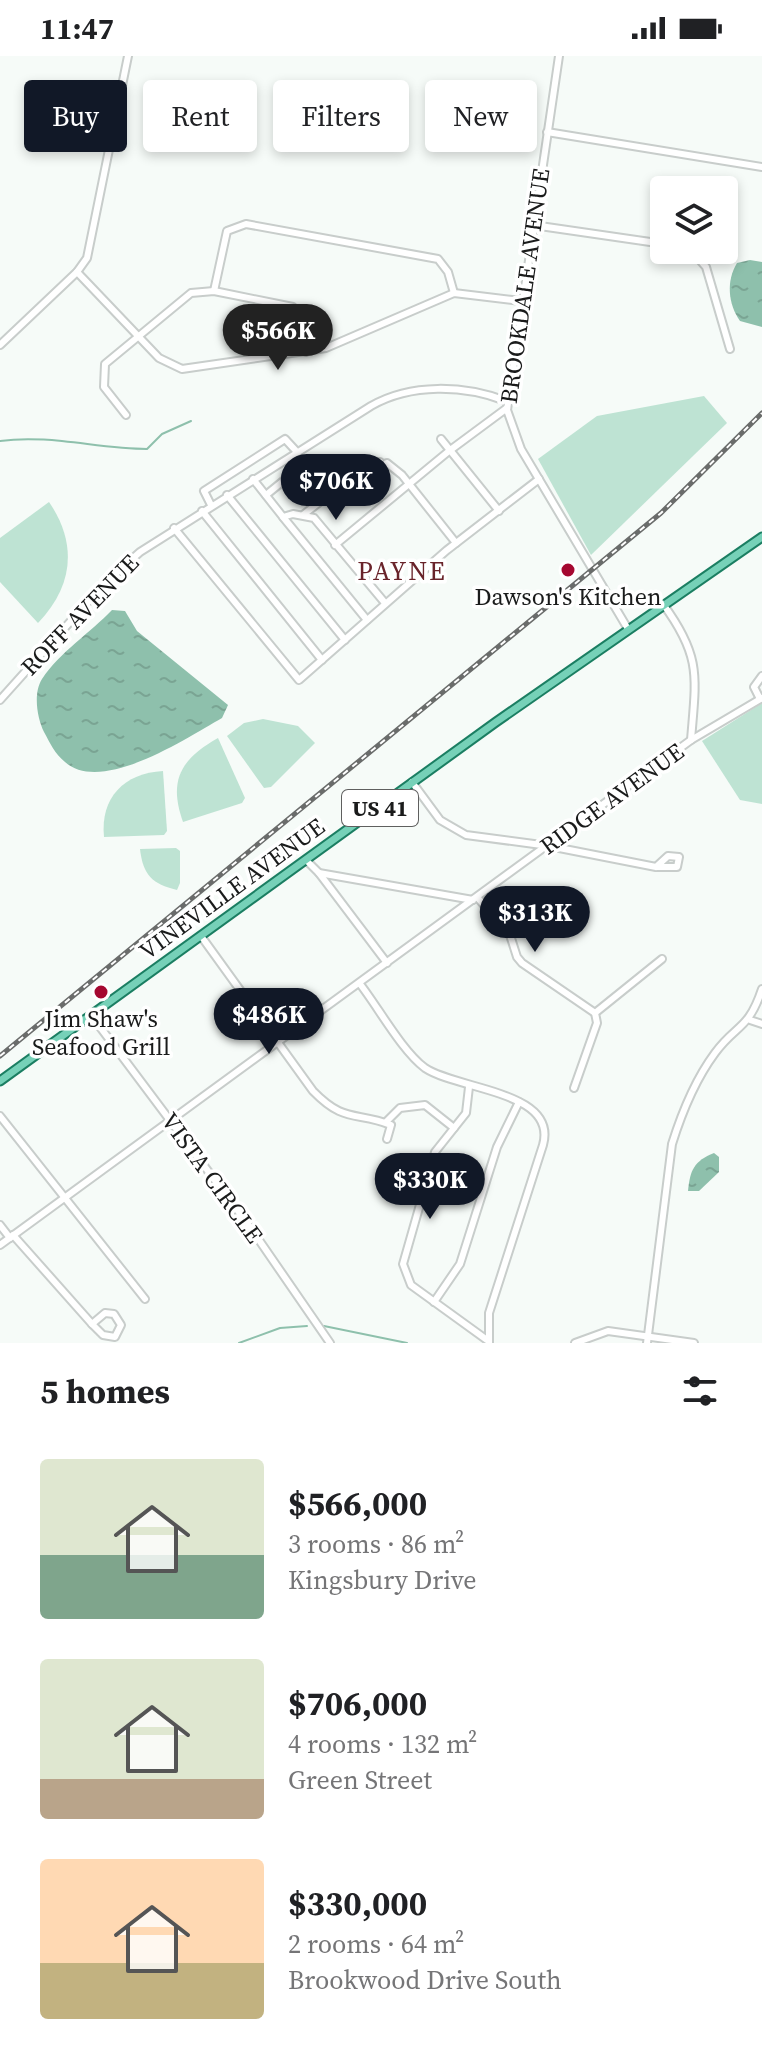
<!DOCTYPE html>
<meta charset="utf-8">
<style>
body{margin:0;font-family:"Source Serif 4",serif;background:#f6f6f6;color:#202124;height:100vh;display:flex;flex-direction:column;font-size:30px;white-space:nowrap}
*{box-sizing:border-box;margin:0}
p{font-size:26px;color:#757577}
.icon{flex:none;width:44px;height:44px;fill:none;stroke:currentColor;stroke-width:2;stroke-linecap:round;stroke-linejoin:round}
.map{position:relative;height:1287px;overflow:hidden}
.drawer{display:flex;flex-direction:column;background:#fff;flex:1}
.drawer>*{flex:none}
.guide{position:absolute;left:24px;top:24px;width:714px;height:72px;display:flex;gap:16px}
.tools{position:absolute;left:650px;top:120px;display:grid;gap:16px}
.tools a{display:grid;place-items:center;width:88px;height:88px;border-radius:8px;background:#fff;box-shadow:0 4px 12px #0003;font-size:40px}
.price{position:absolute;translate:-50% -68px;padding:0 18px;border-radius:28px;background:#111827;color:#fff;font-size:26px;line-height:52px;filter:drop-shadow(0 2px 4px #0008)}
.price::after{content:'';position:absolute;left:50%;top:48px;width:24px;height:18px;margin-left:-12px;background:inherit;clip-path:polygon(0 0,100% 0,50% 100%)}
.price.on{background:#222;color:#fff}
ul{padding:0;list-style:none}
li{display:flex;align-items:center;gap:24px;height:200px;padding:0 40px}
li span{display:grid;place-items:center;flex:none;width:224px;height:160px;border-radius:8px;color:#555}
li>.icon{margin-inline-start:auto}
span .icon{width:96px;height:96px;fill:#fffc;stroke-width:1}
li b{font-size:34px}
h2{display:flex;justify-content:space-between;align-items:center;height:96px;padding:0 40px;font-size:34px}
.chip{padding:0 28px;border-radius:8px;background:#fff;box-shadow:0 4px 12px #0003;font-size:28px;line-height:72px}
.chip.on{background:#111827;color:#fff}
.status{display:flex;justify-content:space-between;align-items:center;height:56px;padding:0 40px;background:#fff;direction:ltr}
.status svg{height:22px;fill:currentColor}
.map>svg:first-child{display:block}
.green{fill:#bee3d3}
.water{fill:url(#water-ripples)}
.lines{fill:none;stroke-linecap:round;stroke-linejoin:round}
.stream{stroke:#8ec0ac;stroke-width:2}
.minor-casing{stroke:#c8cdcb;stroke-width:10}
.major-casing{stroke:#1b7e62;stroke-width:11}
.minor{stroke:#fff;stroke-width:6}
.major{stroke:#76d1b8;stroke-width:7}
.rail-casing{stroke:#6a6c6b;stroke-width:5}
.rail{stroke:#fff;stroke-width:2;stroke-dasharray:6;stroke-linecap:butt}
.poi-dot{fill:#a50830;stroke:#fff;stroke-width:3}
.labels{text-anchor:middle;stroke-width:7;stroke-linejoin:round;paint-order:stroke}
.shield{fill:#fff;stroke:#5f5f5f;stroke-width:2}
.shield-label{font-size:22px;font-weight:bold;fill:#1a1b1b}
.street-label{font-size:24px;fill:#1a1b1b;stroke:#fff}
.poi-label{font-size:24px;fill:#1a1b1b;stroke:#fff}
.neighbourhood-label{font-size:26px;letter-spacing:2px;fill:#69232a;stroke:#fff}
</style>
<div class="status"><b>11:47</b><svg viewBox="0 0 49 12"><path d="M0 12V9h3v3zM5 12V6h3v6zM10 12V3h3v9zM15 12V0h3v12zM26 1h20v11H26zM47 4h2v5h-2z"/></svg></div>
<div class="map">
<svg width="762" height="1287" viewBox="0 0 762 1287">
<defs>
<pattern id="water-ripples" width="26" height="14" patternUnits="userSpaceOnUse" patternTransform="scale(2)"><rect width="26" height="14" fill="#8ec0ac"/><path d="M2 4q2-2 4 0t4 0M15 11q2-2 4 0t4 0" fill="none" stroke="#7aa493"/></pattern>
</defs>
<rect width="100%" height="100%" fill="#f6fbf8"/>
<!-- green -->
<g class="green">
<path d="M704 340 727 367 591 499 538 403 597 360Z"/>
<path d="M49 446C78 488 73 531 38 567L0 526V482Z"/>
<path d="M762 647V748L740 744 702 685Z"/>
<path d="M263 663 298 670 315 687 271 731 264 732 227 680 244 667Z"/>
<path d="M218 682 245 742 242 747 183 766C168 724 181 703 218 682Z"/>
<path d="M163 715 167 775 164 779 104 781C100 742 124 717 163 715Z"/>
<path d="M176 792 180 795V827L177 834C152 828 143 819 140 793Z"/>
</g>
<!-- water -->
<g class="water">
<path d="M750 204 762 206V271L740 265C728 248 726 225 737 207Z"/>
<path d="M112 554 125 555 137 575 228 649 222 662C188 681 102 739 65 706 55 698 50 687 44 676 37 662 33 637 42 623 60 596 90 577 112 554Z"/>
<path d="M714 1097 719 1101V1116L699 1135H688C690 1114 694 1105 714 1097Z"/>
</g>
<g class="lines">
<!-- stream -->
<g class="stream">
<path d="M0 385C49 378 98 393 147 393L162 378 191 365"/>
<path d="M324 1270 407 1287"/>
<path d="M239 1287 280 1272 307 1270"/>
</g>
<!-- minor casing -->
<g class="minor-casing">
<g id="minor">
<path d="M559 0 507 354 521 393 628 573"/>
<path d="M547 76 762 111"/>
<path d="M533 169 664 188"/>
<path d="M691 194 706 211 730 293"/>
<path d="M77 216 159 302 182 313 326 292 454 237 521 245"/>
<path d="M214 235 227 175 246 168 438 203 448 216 454 237"/>
<path d="M0 289 77 216 87 202 128 0"/>
<path d="M126 359 104 331 105 308 191 237 214 235 293 251 302 268 306 296"/>
<path d="M441 383 499 455"/>
<path d="M253 423 283 461 293 458 314 462 385 547"/>
<path d="M227 439 345 584"/>
<path d="M266 439 309 404 380 406"/>
<path d="M211 449 204 435 285 383 297 396"/>
<path d="M202 455 322 604"/>
<path d="M303 459 358 416 387 407 402 419 456 487"/>
<path d="M283 461 367 564"/>
<path d="M174 472 299 624 447 494 539 423"/>
<path d="M335 489 449 395 507 352"/>
<path d="M663 548C702 601 696 621 691 684"/>
<path d="M760 643 754 631 762 620"/>
<path d="M0 644 104 528 140 496 371 350C411 327 464 329 506 345"/>
<path d="M412 726 440 764 466 779 549 790 656 811H677L679 801 668 800 656 811"/>
<path d="M306 804 319 817 473 844"/>
<path d="M319 817 387 907"/>
<path d="M477 841 510 879 517 901 522 907 595 957"/>
<path d="M201 880 313 1035C345 1068 356 1055 391 1069L387 1083"/>
<path d="M360 928C378 951 402 995 425 1012 458 1034 558 1035 543 1089L489 1257V1287"/>
<path d="M91 959 250 1171 330 1287"/>
<path d="M750 964 762 968"/>
<path d="M469 1031 466 1057 435 1096 403 1208 411 1229 487 1284"/>
<path d="M574 1032 597 967 595 957 662 903"/>
<path d="M0 1060 145 1243"/>
<path d="M386 1066 400 1052 425 1049 454 1072"/>
<path d="M0 1169 10 1182"/>
<path d="M13 1179 92 1268"/>
<path d="M0 1189 691 684 762 642"/>
<path d="M434 1246 460 1208 497 1091 519 1046"/>
<path d="M105 1257 114 1258 121 1269 115 1281 103 1279 92 1268Z"/>
<path d="M575 1287 608 1275 694 1287"/>
<path d="M647 1287 672 1088C682 1056 695 1024 715 997 736 968 748 975 762 933"/>
</g>
</g>
<!-- major casing -->
<g class="major-casing">
<path id="major" d="M0 1025 496 666 762 481"/>
</g>
<!-- minor -->
<use href="#minor" class="minor"/>
<!-- major -->
<use href="#major" class="major"/>
<!-- rail casing -->
<g class="rail-casing">
<path id="rail" d="M0 1000 661 457 762 357"/>
</g>
<!-- rail -->
<use href="#rail" class="rail"/>
</g>
<!-- markers -->
<g class="poi-dot">
<circle cx="568" cy="514" r="8"/>
<circle cx="101" cy="936" r="8"/>
</g>
<g class="labels">
<!-- shield labels -->
<rect class="shield" x="342" y="734" width="76" height="36" rx="6"/>
<g class="shield-label">
<text x="380" y="760">US 41</text>
</g>
<!-- street labels -->
<g class="street-label">
<text transform="translate(525 230) rotate(-82)" y="8">BROOKDALE AVENUE</text>
<text transform="translate(80 559) rotate(-46)" y="8">ROFF AVENUE</text>
<text transform="translate(612 743) rotate(-36)" y="8">RIDGE AVENUE</text>
<text transform="translate(232 833) rotate(-36)" y="8">VINEVILLE AVENUE</text>
<text transform="translate(212 1122) rotate(54)" y="8">VISTA CIRCLE</text>
</g>
<!-- poi labels -->
<g class="poi-label">
<text x="568" y="549">Dawson's Kitchen</text>
<text x="101" y="971">Jim Shaw's<tspan x="101" dy="28">Seafood Grill</tspan></text>
</g>
<!-- neighbourhood labels -->
<g class="neighbourhood-label">
<text x="402" y="524">PAYNE</text>
</g>
</g>
</svg>
<div class="tools">
<a><svg class="icon" aria-label="layers" viewBox="0 0 24 24"><path d="M12 4l9 5-9 5-9-5zM3 14l9 5 9-5"/></svg></a>
</div>
<b class="price on" style="left:278px;top:316px">$566K</b>
<b class="price" style="left:336px;top:466px">$706K</b>
<b class="price" style="left:535px;top:898px">$313K</b>
<b class="price" style="left:269px;top:1000px">$486K</b>
<b class="price" style="left:430px;top:1165px">$330K</b>
<div class="guide">
<a class="chip on">Buy</a>
<a class="chip">Rent</a>
<a class="chip">Filters</a>
<a class="chip">New</a>
</div>
</div>
<section class="drawer">
<h2>5 homes<svg class="icon" aria-label="filters" viewBox="0 0 24 24"><path d="M4 7h16M4 17h16"/><circle cx="9" cy="7" r="2"/><circle cx="15" cy="17" r="2"/></svg></h2>
<ul>
<li><span style="background:linear-gradient(#dfe7d0 60%,#7fa58c 0)"><svg class="icon" aria-label="home" viewBox="0 0 24 24"><path d="M3 11l9-7 9 7M6 9v11h12V9"/></svg></span><div><b>$566,000</b><p>3 rooms · 86 m²</p><p>Kingsbury Drive</p></div></li>
<li><span style="background:linear-gradient(#dfe7d0 75%,#b9a48a 0)"><svg class="icon" aria-label="home" viewBox="0 0 24 24"><path d="M3 11l9-7 9 7M6 9v11h12V9"/></svg></span><div><b>$706,000</b><p>4 rooms · 132 m²</p><p>Green Street</p></div></li>
<li><span style="background:linear-gradient(#ffd9b3 65%,#c2b280 0)"><svg class="icon" aria-label="home" viewBox="0 0 24 24"><path d="M3 11l9-7 9 7M6 9v11h12V9"/></svg></span><div><b>$330,000</b><p>2 rooms · 64 m²</p><p>Brookwood Drive South</p></div></li>
</ul>
</section>
